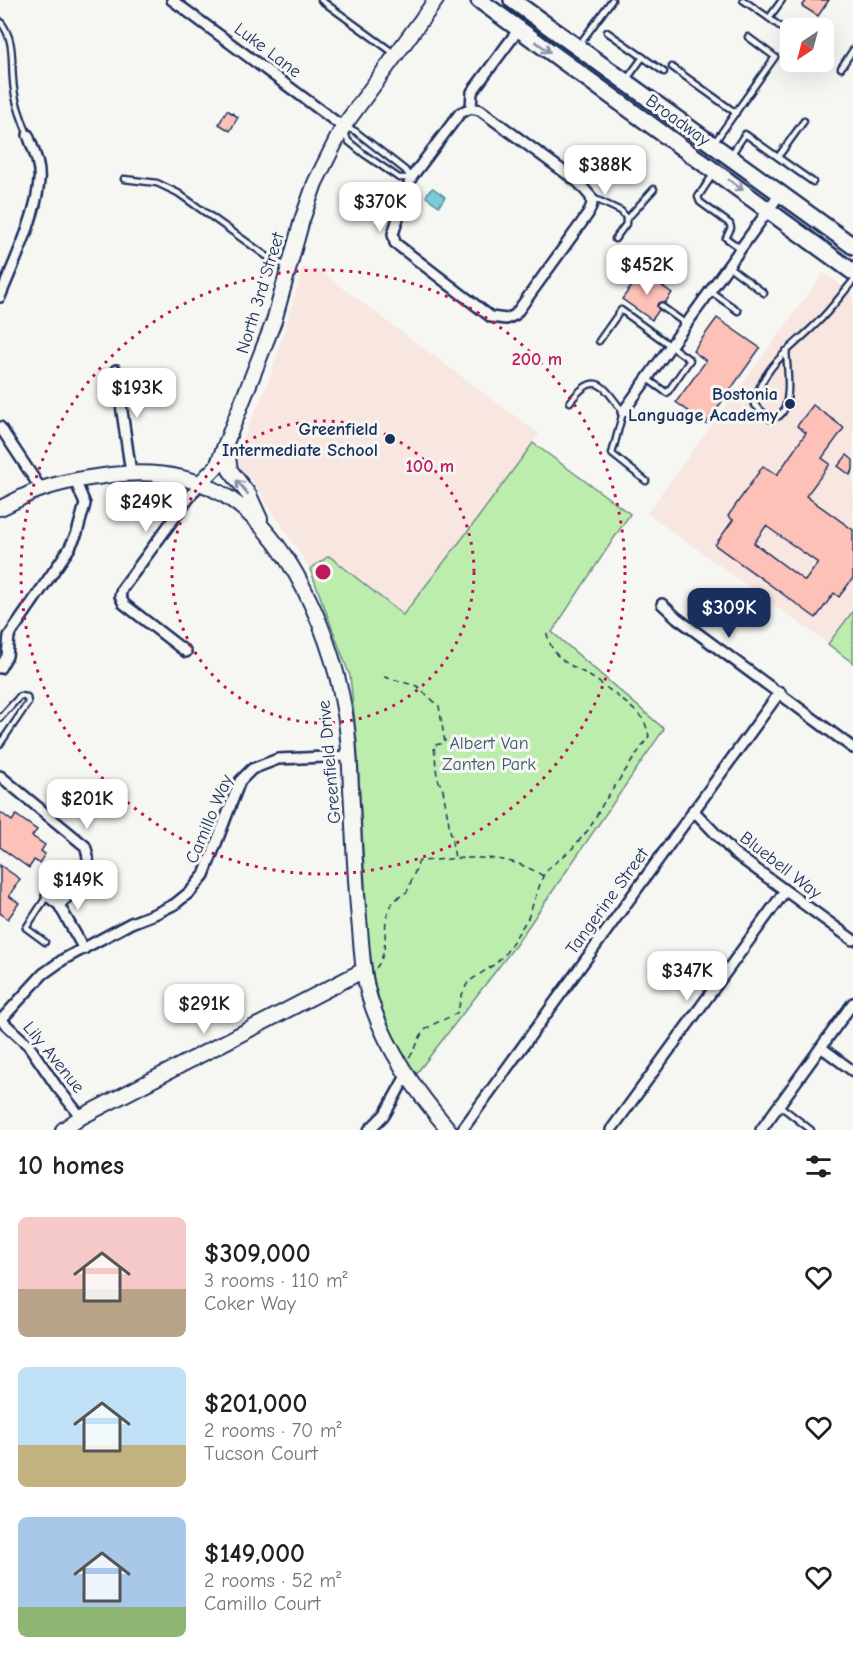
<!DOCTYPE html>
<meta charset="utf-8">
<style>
body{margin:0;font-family:"Comic Neue",sans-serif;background:#f2f2f2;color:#202124;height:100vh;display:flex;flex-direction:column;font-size:22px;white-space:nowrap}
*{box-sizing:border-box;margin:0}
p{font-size:20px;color:#757577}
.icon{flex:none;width:33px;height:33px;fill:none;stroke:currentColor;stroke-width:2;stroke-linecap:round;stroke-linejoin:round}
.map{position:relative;height:1130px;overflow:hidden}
.panel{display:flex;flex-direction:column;background:#fff;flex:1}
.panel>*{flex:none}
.needle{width:39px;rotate:216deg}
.tools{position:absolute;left:780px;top:18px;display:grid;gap:12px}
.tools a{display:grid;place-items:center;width:54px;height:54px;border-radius:9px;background:#fff;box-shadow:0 6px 24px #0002;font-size:30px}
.price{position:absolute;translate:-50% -51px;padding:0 14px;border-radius:12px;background:#fff;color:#222;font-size:20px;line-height:39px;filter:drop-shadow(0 2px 3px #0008)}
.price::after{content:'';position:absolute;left:50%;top:36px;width:18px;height:14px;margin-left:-9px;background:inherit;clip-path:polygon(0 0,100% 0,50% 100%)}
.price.selected{background:#1b2f5e;color:#fff}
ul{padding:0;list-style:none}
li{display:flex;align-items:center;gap:18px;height:150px;padding:0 18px}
li span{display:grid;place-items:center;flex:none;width:168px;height:120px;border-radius:9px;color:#555}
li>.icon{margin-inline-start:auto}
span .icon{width:72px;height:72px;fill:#fffc;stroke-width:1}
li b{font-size:26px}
h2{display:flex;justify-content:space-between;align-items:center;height:72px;padding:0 18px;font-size:26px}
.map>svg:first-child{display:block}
.built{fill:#f8e6e1}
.green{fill:#bdedac;stroke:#6c8e85;stroke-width:1.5}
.water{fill:#7bcbd7;stroke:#558da7;stroke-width:1.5}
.building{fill:#fdc1b8;stroke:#1b2f5e;stroke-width:1.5;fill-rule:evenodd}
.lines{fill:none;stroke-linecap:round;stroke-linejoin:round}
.lane-casing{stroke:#1b2f5e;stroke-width:9}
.street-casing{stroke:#1b2f5e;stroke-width:14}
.secondary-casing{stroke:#1b2f5e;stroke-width:18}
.primary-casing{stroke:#1b2f5e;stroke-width:20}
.path{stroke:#1b2f5e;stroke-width:1.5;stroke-dasharray:6 4.5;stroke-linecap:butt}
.lane{stroke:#f6f6f2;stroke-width:4.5}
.street{stroke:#f6f6f2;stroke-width:9}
.secondary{stroke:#f6f6f2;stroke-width:14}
.primary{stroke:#f6f6f2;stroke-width:15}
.oneway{stroke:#8892a8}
.ring{fill:none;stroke:#c2185b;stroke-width:3;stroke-dasharray:3 6}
.poi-dot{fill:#1b2f5e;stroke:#f6f6f2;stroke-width:2}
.labels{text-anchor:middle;stroke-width:6;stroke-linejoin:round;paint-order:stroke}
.street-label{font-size:18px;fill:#1b2f5e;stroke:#f6f6f2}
.poi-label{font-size:18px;font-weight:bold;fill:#1b2f5e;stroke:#f6f6f2;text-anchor:end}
.park-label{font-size:18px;fill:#3b556e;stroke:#f6f6f2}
.centre{fill:#c2185b;stroke:#f6f6f2;stroke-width:3}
.ring-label{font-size:18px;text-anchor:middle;font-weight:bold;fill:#c2185b;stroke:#f6f6f2;stroke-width:6;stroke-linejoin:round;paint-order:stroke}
</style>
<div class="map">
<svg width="853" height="1130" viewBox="0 0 853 1130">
<rect width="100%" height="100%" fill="#f6f6f2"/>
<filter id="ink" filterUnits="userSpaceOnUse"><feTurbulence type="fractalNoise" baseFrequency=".0167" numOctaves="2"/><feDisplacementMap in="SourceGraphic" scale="12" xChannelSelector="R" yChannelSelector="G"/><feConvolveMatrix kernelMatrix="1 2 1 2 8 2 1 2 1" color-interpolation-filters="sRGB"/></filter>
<g filter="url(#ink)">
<!-- built -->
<g class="built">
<path d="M303 268 321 272 539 434 475 522 403 615 329 557 310 569 255 484 234 460 270 378Z"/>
<path d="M824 273 853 294V611L828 644 647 513Z"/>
</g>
<!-- green -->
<g class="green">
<path d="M533 443 630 514 552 632 664 729 515 946 413 1078C391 1036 377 1003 369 956L357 742 350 676 310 569 329 556 403 615 475 522Z"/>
<path d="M853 611V663L828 644Z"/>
</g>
<!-- water -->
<path class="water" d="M433 188 445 197 439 206 426 197 428 192Z"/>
<!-- building -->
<g class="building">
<path d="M807 0H829L818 16 802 6Z"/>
<path d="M227 110 238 117 230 131 219 124Z"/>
<path d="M642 272 672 293 665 303 661 302 658 303 657 306 659 310 652 320 622 299Z"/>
<path d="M717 318 760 348 706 424 676 402 706 361 693 351Z"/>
<path d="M813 405 844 428 822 458 830 464 806 496 853 530V578L839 597 834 593 816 618 715 545 733 520 728 516 763 466 777 475 806 433 797 426ZM766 526 818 563 805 581 754 543Z"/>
<path d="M847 455 853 460V470L850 475 838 466Z"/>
<path d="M0 812 12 821 16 815 37 830 32 836 45 845 41 851 45 854 39 863 34 860 29 868 0 847Z"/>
<path d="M0 865 20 879 9 896 19 903 8 919 0 913Z"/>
</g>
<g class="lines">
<!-- lane casing -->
<g class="lane-casing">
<g id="lane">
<path d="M321 0 395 54"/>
<path d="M743 0 769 18"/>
<path d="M0 21C15 40 11 58 13 80 14 100 21 117 28 135"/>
<path d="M782 28 769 18 782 0"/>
<path d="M607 32 664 72"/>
<path d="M579 45 612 0"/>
<path d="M672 67 736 113"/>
<path d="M841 68 853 50"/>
<path d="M627 79 643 57"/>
<path d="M343 127 355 131 405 170 411 178H399L364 154 348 141Z"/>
<path d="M714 143 775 57 748 37"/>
<path d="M731 155 745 134 813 182"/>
<path d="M778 157 804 121"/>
<path d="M714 173 698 197 700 202 730 224 731 228 726 238 740 248"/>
<path d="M124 179 157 183 178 193 272 260 288 266"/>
<path d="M591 197 621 211 626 217V224L615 239"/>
<path d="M626 220 654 189"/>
<path d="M728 266 764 293"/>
<path d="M710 291 738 311"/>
<path d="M661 306 686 324"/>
<path d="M599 341 621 310 690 360 667 393 646 378"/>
<path d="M786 351C787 366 793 406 779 416 776 417 773 418 770 419L754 404C764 364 789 351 816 324 830 311 841 295 853 281"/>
<path d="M570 402C596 368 604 387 623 412L612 454 646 481"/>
<path d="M0 718 20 696 27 697 28 703 0 744"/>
<path d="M45 942 26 928 47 896"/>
<path d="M779 1105 811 1130"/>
</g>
</g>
<!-- street casing -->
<g class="street-casing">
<g id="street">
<path d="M172 0 343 127"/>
<path d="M471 108 480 110 578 182 591 197 592 204 588 214 515 315 506 319 491 317 395 243 393 234 411 178 460 113Z"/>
<path d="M471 108 472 92 519 29"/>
<path d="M0 297C14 262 36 218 39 181 41 166 33 149 28 135"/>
<path d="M116 370 131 473"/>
<path d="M623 412 780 194"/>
<path d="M0 427 41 489"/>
<path d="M662 604 677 618 853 748"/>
<path d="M186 652 124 604 120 596 122 589 200 483"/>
<path d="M0 668 7 656 9 636 69 549 77 533 85 504 75 480"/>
<path d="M0 776 85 846C96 874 77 888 59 905"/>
<path d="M693 810 734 853 853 940"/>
<path d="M47 896 59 905 84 949"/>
<path d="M0 1019 29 1046 57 1087 81 1117"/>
<path d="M1 1020 43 974 64 959 131 923 157 913 175 904 191 891 204 875 240 781 252 769 278 759 349 756"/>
<path d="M822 1048 853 1071"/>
<path d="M369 1130 385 1114 406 1076"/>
<path d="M462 1130 780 692"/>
<path d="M611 1130 785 891"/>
<path d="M761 1130 853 1003"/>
</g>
</g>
<!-- secondary casing -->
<g class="secondary-casing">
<g id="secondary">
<path d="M226 446 230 470 249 495 260 519"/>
<path d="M200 483 217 466 274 321 302 220 315 183 343 127 436 0"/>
<path d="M0 508C14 502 28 493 42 489 65 481 88 478 111 475 199 465 252 499 296 574 320 617 337 665 345 714 349 739 350 764 351 789 354 836 355 883 360 929 362 952 363 976 370 999 386 1049 415 1090 449 1130"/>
<path d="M63 1130 81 1117 364 970"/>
</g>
</g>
<!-- primary casing -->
<g class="primary-casing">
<g id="primary">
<path d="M479 0 853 272"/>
<path d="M512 0 853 246"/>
</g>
</g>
<!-- path -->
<g class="path">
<path d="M384 677 417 686 439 706 445 743 434 745 437 777 443 790 455 858"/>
<path d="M376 968C396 943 371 909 407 892L419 861C465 859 503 850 543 876"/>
<path d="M409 1057C417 1050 417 1039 424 1031 433 1022 447 1020 458 1012L461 997 468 982 495 964 505 954 528 918 543 876 550 867 571 850 589 829 604 802 649 736C647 730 646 723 642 718 635 709 603 684 591 677 568 662 552 662 546 629"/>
</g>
<!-- lane -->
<use href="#lane" class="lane"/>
<!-- street -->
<use href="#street" class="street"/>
<!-- secondary -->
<use href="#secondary" class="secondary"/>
<!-- primary -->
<use href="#primary" class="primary"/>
</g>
<!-- one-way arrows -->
<defs><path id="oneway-shaft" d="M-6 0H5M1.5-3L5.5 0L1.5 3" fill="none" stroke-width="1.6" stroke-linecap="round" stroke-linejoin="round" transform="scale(1.5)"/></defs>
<g class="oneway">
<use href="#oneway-shaft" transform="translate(543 47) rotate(36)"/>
<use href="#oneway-shaft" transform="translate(736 185) rotate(36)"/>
<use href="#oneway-shaft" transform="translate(242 487) rotate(-130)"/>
</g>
</g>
<!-- distance rings -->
<g class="ring">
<circle cx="323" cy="572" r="151"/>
<circle cx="323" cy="572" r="302"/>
</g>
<!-- markers -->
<g class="poi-dot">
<circle cx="790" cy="404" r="6"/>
<circle cx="390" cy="439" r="6"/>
</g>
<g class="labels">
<!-- street labels -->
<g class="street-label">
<text transform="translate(268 50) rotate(37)" y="6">Luke Lane</text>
<text transform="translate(678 120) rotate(36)" y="6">Broadway</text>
<text transform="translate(260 293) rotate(-73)" y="6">North 3rd Street</text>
<text transform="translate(329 762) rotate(-95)" y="6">Greenfield Drive</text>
<text transform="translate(209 819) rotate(-67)" y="6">Camillo Way</text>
<text transform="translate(781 865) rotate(38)" y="6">Bluebell Way</text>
<text transform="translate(607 901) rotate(-54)" y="6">Tangerine Street</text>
<text transform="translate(54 1057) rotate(51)" y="6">Lily Avenue</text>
</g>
<!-- poi labels -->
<g class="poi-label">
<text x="778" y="400">Bostonia<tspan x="778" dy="21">Language Academy</tspan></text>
<text x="378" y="435">Greenfield<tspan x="378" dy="21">Intermediate School</tspan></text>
</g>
<!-- park labels -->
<g class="park-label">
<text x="489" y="749">Albert Van<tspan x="489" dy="21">Zanten Park</tspan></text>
</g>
</g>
<circle cx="323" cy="572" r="9" class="centre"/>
<g class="ring-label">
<text x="537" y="365">200 m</text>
<text x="430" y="472">100 m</text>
</g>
</svg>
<div class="tools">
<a><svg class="needle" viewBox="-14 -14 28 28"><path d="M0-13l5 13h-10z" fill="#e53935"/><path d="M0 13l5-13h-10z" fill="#757577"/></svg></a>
</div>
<b class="price" style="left:605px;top:196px">$388K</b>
<b class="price" style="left:380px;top:233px">$370K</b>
<b class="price" style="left:647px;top:296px">$452K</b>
<b class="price" style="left:137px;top:419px">$193K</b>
<b class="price" style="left:146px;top:533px">$249K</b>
<b class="price selected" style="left:729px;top:639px">$309K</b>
<b class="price" style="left:87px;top:830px">$201K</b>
<b class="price" style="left:78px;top:911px">$149K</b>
<b class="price" style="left:687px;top:1002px">$347K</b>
<b class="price" style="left:204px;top:1035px">$291K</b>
</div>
<section class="panel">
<h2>10 homes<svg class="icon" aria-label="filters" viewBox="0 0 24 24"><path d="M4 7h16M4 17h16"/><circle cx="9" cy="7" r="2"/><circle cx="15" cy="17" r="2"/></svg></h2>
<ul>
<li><span style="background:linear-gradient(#f6c9c9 60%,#b9a48a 0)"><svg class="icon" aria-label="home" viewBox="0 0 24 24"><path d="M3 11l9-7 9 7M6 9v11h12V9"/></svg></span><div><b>$309,000</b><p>3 rooms · 110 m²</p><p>Coker Way</p></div><svg class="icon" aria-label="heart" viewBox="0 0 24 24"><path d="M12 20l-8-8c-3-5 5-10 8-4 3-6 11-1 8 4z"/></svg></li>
<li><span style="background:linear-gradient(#bfe0f5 65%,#c2b280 0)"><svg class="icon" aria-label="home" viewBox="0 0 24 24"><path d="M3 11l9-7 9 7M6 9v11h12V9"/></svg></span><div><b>$201,000</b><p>2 rooms · 70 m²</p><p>Tucson Court</p></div><svg class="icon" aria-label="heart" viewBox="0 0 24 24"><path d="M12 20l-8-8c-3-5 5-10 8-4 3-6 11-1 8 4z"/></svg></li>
<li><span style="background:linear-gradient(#a9c7e8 75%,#8fb573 0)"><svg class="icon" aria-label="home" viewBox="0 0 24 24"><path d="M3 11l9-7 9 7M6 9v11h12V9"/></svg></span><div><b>$149,000</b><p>2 rooms · 52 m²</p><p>Camillo Court</p></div><svg class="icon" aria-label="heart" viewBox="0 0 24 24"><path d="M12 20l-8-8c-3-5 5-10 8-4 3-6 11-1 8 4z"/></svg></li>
</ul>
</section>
